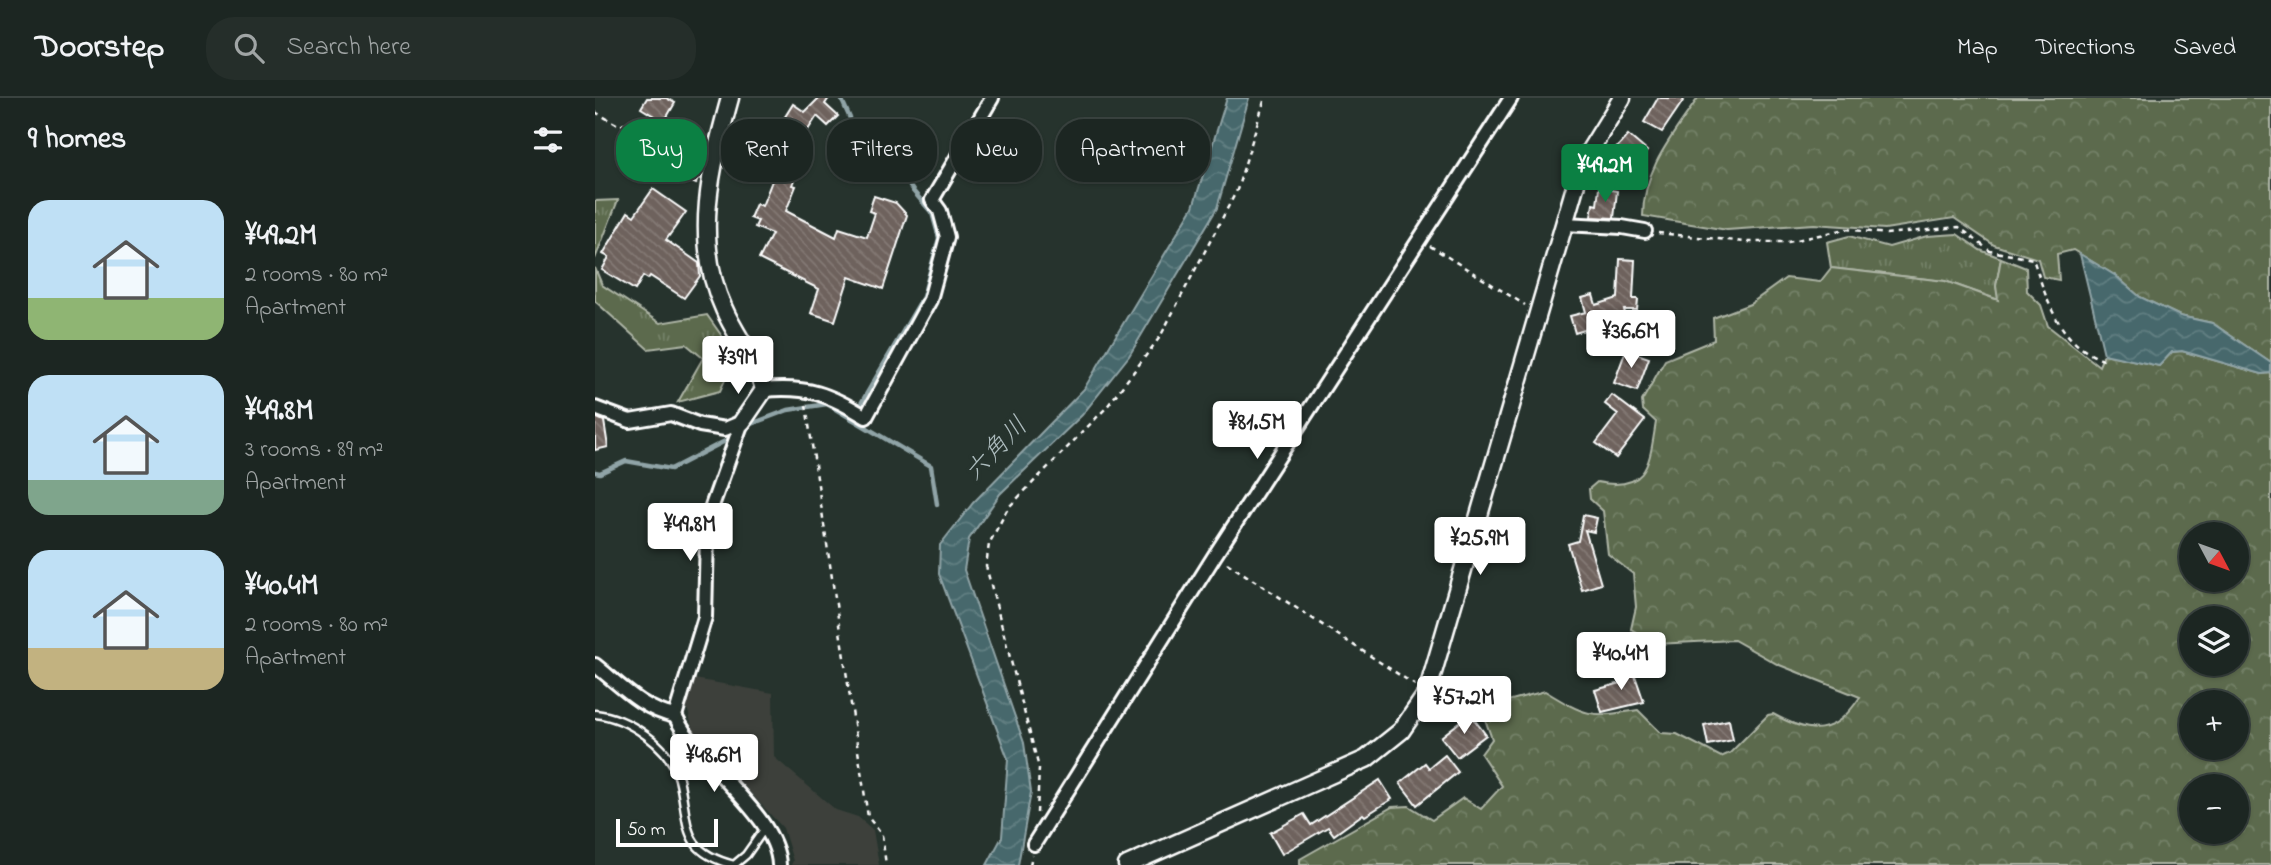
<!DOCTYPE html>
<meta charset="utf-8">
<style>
body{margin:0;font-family:"Indie Flower","Klee One",sans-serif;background:#252e2a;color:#f1f3f6;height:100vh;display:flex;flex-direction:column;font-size:26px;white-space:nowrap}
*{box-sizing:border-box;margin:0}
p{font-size:23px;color:#a0a5a5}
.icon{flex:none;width:38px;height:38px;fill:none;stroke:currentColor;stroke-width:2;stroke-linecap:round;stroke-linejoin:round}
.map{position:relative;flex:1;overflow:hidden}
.sheet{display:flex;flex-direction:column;background:#1c2622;width:595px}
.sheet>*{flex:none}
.guide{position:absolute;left:21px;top:21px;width:665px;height:63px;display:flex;gap:14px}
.needle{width:46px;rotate:131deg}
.tools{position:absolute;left:1584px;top:424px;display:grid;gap:14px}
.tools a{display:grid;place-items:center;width:70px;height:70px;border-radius:50%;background:#1c2622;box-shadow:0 2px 5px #0004,0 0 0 2px #3a4340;font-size:35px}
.scale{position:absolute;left:21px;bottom:18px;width:102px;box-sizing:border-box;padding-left:7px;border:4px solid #fff;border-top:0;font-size:19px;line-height:24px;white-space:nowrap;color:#fff;-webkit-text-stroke:5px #26332d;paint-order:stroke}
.price{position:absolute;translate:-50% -60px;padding:0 16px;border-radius:7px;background:#fff;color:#222;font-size:23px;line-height:46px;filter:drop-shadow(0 2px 4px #0008)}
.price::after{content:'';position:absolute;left:50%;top:42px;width:21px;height:16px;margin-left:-10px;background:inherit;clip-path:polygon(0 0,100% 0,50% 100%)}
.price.on{background:#0b8043;color:#fff}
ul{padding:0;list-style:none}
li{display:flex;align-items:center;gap:21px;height:175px;padding:0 28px}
li span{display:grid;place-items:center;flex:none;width:196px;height:140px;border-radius:21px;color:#555}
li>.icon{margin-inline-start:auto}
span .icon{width:84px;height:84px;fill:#fffc;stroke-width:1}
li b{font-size:30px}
h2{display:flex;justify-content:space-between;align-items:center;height:84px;padding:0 28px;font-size:30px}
.pill{padding:0 24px;border-radius:28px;background:#1c2622;box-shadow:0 2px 5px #0004,0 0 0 2px #3a4340;font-size:24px;line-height:63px}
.pill.on{background:#0b8043;color:#fff}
header{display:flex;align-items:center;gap:42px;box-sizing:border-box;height:98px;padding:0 35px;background:#1c2622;border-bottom:2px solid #3a4340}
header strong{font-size:33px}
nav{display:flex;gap:38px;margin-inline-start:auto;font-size:24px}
.search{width:490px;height:63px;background:#252e2a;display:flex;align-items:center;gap:18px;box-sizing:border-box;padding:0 24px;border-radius:28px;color:#a0a5a5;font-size:26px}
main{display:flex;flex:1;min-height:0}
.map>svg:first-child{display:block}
.built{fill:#3c413b}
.grass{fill:url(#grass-tufts);stroke:#aeb5a6;stroke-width:2}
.forest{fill:url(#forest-crowns);stroke:#aeb5a6;stroke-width:2;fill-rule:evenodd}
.water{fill:url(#water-waves);stroke:#90a4a7;stroke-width:2}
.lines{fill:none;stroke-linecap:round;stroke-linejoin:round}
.stream{stroke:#90a4a7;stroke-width:4.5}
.building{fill:url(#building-back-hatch);stroke:#fff;stroke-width:2}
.service-casing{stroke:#fff;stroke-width:11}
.minor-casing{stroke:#fff;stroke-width:18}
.tertiary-casing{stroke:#fff;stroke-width:21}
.path{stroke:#fff;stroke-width:2.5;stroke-dasharray:5 5;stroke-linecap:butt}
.service{stroke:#26332d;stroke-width:6}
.minor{stroke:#26332d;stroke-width:12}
.tertiary{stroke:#26332d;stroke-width:16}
.labels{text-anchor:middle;stroke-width:7;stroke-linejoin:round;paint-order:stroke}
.water-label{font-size:26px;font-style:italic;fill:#acbbbd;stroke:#26332d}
</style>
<header>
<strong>Doorstep</strong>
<div class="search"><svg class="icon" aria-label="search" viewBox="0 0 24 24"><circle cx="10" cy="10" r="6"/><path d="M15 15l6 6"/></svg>Search here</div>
<nav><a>Map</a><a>Directions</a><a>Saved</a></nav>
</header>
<main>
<section class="sheet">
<h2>9 homes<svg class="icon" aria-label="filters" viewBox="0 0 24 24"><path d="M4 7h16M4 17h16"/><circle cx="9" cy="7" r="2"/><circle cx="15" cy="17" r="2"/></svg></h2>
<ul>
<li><span style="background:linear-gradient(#bfe0f5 70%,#8fb573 0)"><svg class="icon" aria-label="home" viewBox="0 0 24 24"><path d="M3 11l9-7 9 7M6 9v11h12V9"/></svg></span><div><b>¥49.2M</b><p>2 rooms · 80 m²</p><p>Apartment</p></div></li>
<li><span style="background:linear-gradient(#bfe0f5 75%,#7fa58c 0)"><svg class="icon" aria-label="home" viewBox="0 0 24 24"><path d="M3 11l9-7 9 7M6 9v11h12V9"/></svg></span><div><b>¥49.8M</b><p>3 rooms · 89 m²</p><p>Apartment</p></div></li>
<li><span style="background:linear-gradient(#bfe0f5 70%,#c2b280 0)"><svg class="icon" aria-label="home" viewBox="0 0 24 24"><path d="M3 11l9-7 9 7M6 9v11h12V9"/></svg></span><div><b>¥40.4M</b><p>2 rooms · 80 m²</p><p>Apartment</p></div></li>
</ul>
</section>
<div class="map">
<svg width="1676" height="767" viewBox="0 0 1676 767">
<defs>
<pattern id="grass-tufts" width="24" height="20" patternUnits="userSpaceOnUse" patternTransform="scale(1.75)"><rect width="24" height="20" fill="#5c6b4d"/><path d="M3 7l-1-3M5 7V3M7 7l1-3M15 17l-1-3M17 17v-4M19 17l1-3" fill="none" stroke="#748168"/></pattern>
<pattern id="forest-crowns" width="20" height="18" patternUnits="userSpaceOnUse" patternTransform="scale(1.75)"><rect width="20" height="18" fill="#5c6b4d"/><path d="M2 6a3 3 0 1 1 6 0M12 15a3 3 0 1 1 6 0" fill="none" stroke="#748168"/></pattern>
<pattern id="water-waves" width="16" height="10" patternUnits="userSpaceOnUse" patternTransform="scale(1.75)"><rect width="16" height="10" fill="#46686c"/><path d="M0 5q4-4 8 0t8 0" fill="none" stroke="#627f82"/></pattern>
<pattern id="building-back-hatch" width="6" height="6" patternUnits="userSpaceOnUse" patternTransform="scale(1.75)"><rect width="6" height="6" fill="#6e625d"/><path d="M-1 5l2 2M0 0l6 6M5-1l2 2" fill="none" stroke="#847a75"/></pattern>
</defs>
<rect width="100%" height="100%" fill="#26332d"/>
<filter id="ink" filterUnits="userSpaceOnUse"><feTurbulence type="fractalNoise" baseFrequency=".0143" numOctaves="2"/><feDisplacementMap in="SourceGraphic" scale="14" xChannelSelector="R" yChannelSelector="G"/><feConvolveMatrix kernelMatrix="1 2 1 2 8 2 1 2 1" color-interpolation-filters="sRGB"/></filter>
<g filter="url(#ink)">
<!-- built -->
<path class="built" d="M100 581 178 595 179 659 241 712 263 719 278 732 284 767H196L198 763 188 730 98 633 92 609Z"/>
<!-- grass -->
<g class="grass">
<path d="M23 102 0 161V103Z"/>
<path d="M1362 136 1385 152 1406 160 1401 188 1404 202 1350 183 1236 170 1232 144 1254 138 1294 149 1332 138Z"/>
<path d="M0 170 7 187 65 225 112 217 141 258 125 293 83 304 108 260 91 246 53 251 0 203Z"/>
</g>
<!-- forest -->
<g class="forest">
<path d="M1103 0H1676V265L1617 225 1585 218 1545 199 1521 178 1478 152 1462 156 1464 182 1448 179 1443 161 1399 147 1359 120 1290 131 1219 126 1132 132 1048 118C1048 71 1078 37 1103 0Z"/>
<path d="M1406 160 1431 170 1432 193 1446 207 1453 228 1504 268 1509 256 1564 268 1577 254 1587 253 1667 276 1676 275V767H705V761L797 709 814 708 837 722 868 700 886 711 907 688 886 656 897 641 886 610 950 593C991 618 995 620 1043 612L1066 635 1082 636 1126 659 1135 655 1173 617 1178 616C1216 637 1239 639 1265 599L1182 566 1139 542 1061 546 1036 531 1041 509 1038 476 1013 456 1008 413 995 401 994 391 1002 384C1054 394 1054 366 1061 324L1048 312 1047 303 1070 262 1119 242 1118 220 1155 206 1191 180 1225 184 1236 170 1350 183 1403 202 1401 188ZM1596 436H1642V481H1596ZM1596 520H1642V565H1596ZM1596 604H1642V649H1596ZM1596 688H1642V733H1596Z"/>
</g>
<!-- water -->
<g class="water">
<path d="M632 0H654L622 110 534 258 487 317 405 396 374 441 369 472 429 645 436 694 423 767H392L407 739 413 661 344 476 345 447 378 405 489 291 598 109Z"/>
<path d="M1485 156 1521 178 1545 199 1585 218 1617 225 1676 265V275L1667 276 1587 253 1577 254 1564 268 1509 256Z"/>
</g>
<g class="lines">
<!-- stream -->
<g class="stream">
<path d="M246 0 258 27 285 42 318 93 337 115 344 140 328 199 257 321"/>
<path d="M156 326 193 312 232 306 336 368 342 406"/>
<path d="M0 374 5 375 31 363 76 371 132 342"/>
</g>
</g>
<!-- building -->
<g class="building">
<path d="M52 0H71L80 5 69 24 46 10Z"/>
<path d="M224 0H234L230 6 243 18 233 28 222 18 191 66 195 68 193 74 201 77 197 87 201 88 191 113 241 139 244 130 272 139 280 115 274 113 279 98 301 105 312 117 288 191 254 179 240 223 216 215 224 191 164 161 177 136 160 129 163 123 155 120 161 106 167 108 182 70 172 66 181 45 176 41 198 6 210 14Z"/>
<path d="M1063 0H1090L1067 34 1049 24Z"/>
<path d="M1033 37 1052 53 1028 81 1012 68 1021 58 1017 55Z"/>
<path d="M91 53 109 60 101 86 81 78Z"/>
<path d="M1004 90 1022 93 1019 120 996 119 998 106 1002 107Z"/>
<path d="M58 91 91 114 71 142 104 165 105 178 89 200 55 178 53 181 48 178 40 192 7 172 14 159 8 156 33 114 39 118Z"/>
<path d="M1025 161 1040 162 1038 201H1043L1042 212H1029L1034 227 1017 232 1015 224 980 235 975 218 991 214 987 200 998 197 1001 207 1023 200Z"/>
<path d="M1031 252 1054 260 1042 293 1019 285Z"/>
<path d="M1017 297 1050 322 1021 360 1001 345 1023 316 1010 306Z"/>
<path d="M0 319 9 323 13 349 0 352Z"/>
<path d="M988 417 1002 420 999 434 990 432 1006 486 987 492 973 446 983 443Z"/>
<path d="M1036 566 1049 604 1007 614 1000 592 1030 584 1025 570Z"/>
<path d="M875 616 891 637 862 659 846 639Z"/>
<path d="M1134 622 1138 642 1113 647 1109 627Z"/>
<path d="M850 657 863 674 822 707 805 685 830 665 834 670Z"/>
<path d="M785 682 797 701 770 718 768 716 739 737 733 729 687 756 675 735 709 716 716 727Z"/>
</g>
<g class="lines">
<!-- service casing -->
<g class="service-casing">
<path id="service" d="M0 616C32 619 76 648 84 681 95 726 84 753 139 767L151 757 170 730"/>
</g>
<!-- minor casing -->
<g class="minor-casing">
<g id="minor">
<path d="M969 126 1027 129 1050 133"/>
<path d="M169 292C213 288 234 296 271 319L335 202 352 139 345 113 337 102 397 0"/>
<path d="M0 310 35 323 76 316 105 327 130 331 147 324"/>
<path d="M147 324 117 408 112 436 110 519 80 618C104 668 182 716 184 767"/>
<path d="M0 567C25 587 48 612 80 618"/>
<path d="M439 746 620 457 916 0"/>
</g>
</g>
<!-- tertiary casing -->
<g class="tertiary-casing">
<g id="tertiary">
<path d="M135 0C116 69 97 142 129 211 141 239 162 262 169 292L147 324"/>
<path d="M532 767 771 661 806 633 832 595 987 65 1027 0"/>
</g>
</g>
<!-- path -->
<g class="path">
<path d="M0 14 25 28 40 21"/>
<path d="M1063 135 1151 144H1193L1251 131 1291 136 1364 129 1395 153 1438 161C1453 204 1463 246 1511 263"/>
<path d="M835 148 930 207"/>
<path d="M211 307 273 719 287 737 291 767"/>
<path d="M632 465 820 587"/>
<path d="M442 715 444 670 391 468 394 446 413 410 511 310 565 239 642 92 670 0"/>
<path d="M435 767 437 757"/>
</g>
<!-- service -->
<use href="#service" class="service"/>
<!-- minor -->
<use href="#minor" class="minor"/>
<!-- tertiary -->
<use href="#tertiary" class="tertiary"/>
</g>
</g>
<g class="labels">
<!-- water labels -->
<g class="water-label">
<text transform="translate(400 350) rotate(-46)" y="9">六角川</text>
</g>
</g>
</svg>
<div class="tools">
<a><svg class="needle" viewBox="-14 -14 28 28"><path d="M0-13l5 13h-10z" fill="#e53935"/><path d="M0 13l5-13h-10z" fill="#a0a5a5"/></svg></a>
<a><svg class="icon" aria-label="layers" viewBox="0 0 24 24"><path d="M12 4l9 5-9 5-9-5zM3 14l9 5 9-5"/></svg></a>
<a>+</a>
<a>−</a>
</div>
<div class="scale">50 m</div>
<b class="price on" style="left:1010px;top:106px">¥49.2M</b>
<b class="price" style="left:1036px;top:272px">¥36.6M</b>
<b class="price" style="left:143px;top:298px">¥39M</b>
<b class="price" style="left:662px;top:363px">¥81.5M</b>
<b class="price" style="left:95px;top:465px">¥49.8M</b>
<b class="price" style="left:885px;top:479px">¥25.9M</b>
<b class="price" style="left:1026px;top:594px">¥40.4M</b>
<b class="price" style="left:869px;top:638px">¥57.2M</b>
<b class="price" style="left:119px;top:696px">¥48.6M</b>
<div class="guide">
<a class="pill on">Buy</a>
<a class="pill">Rent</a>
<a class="pill">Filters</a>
<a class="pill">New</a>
<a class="pill">Apartment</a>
</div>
</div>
</main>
